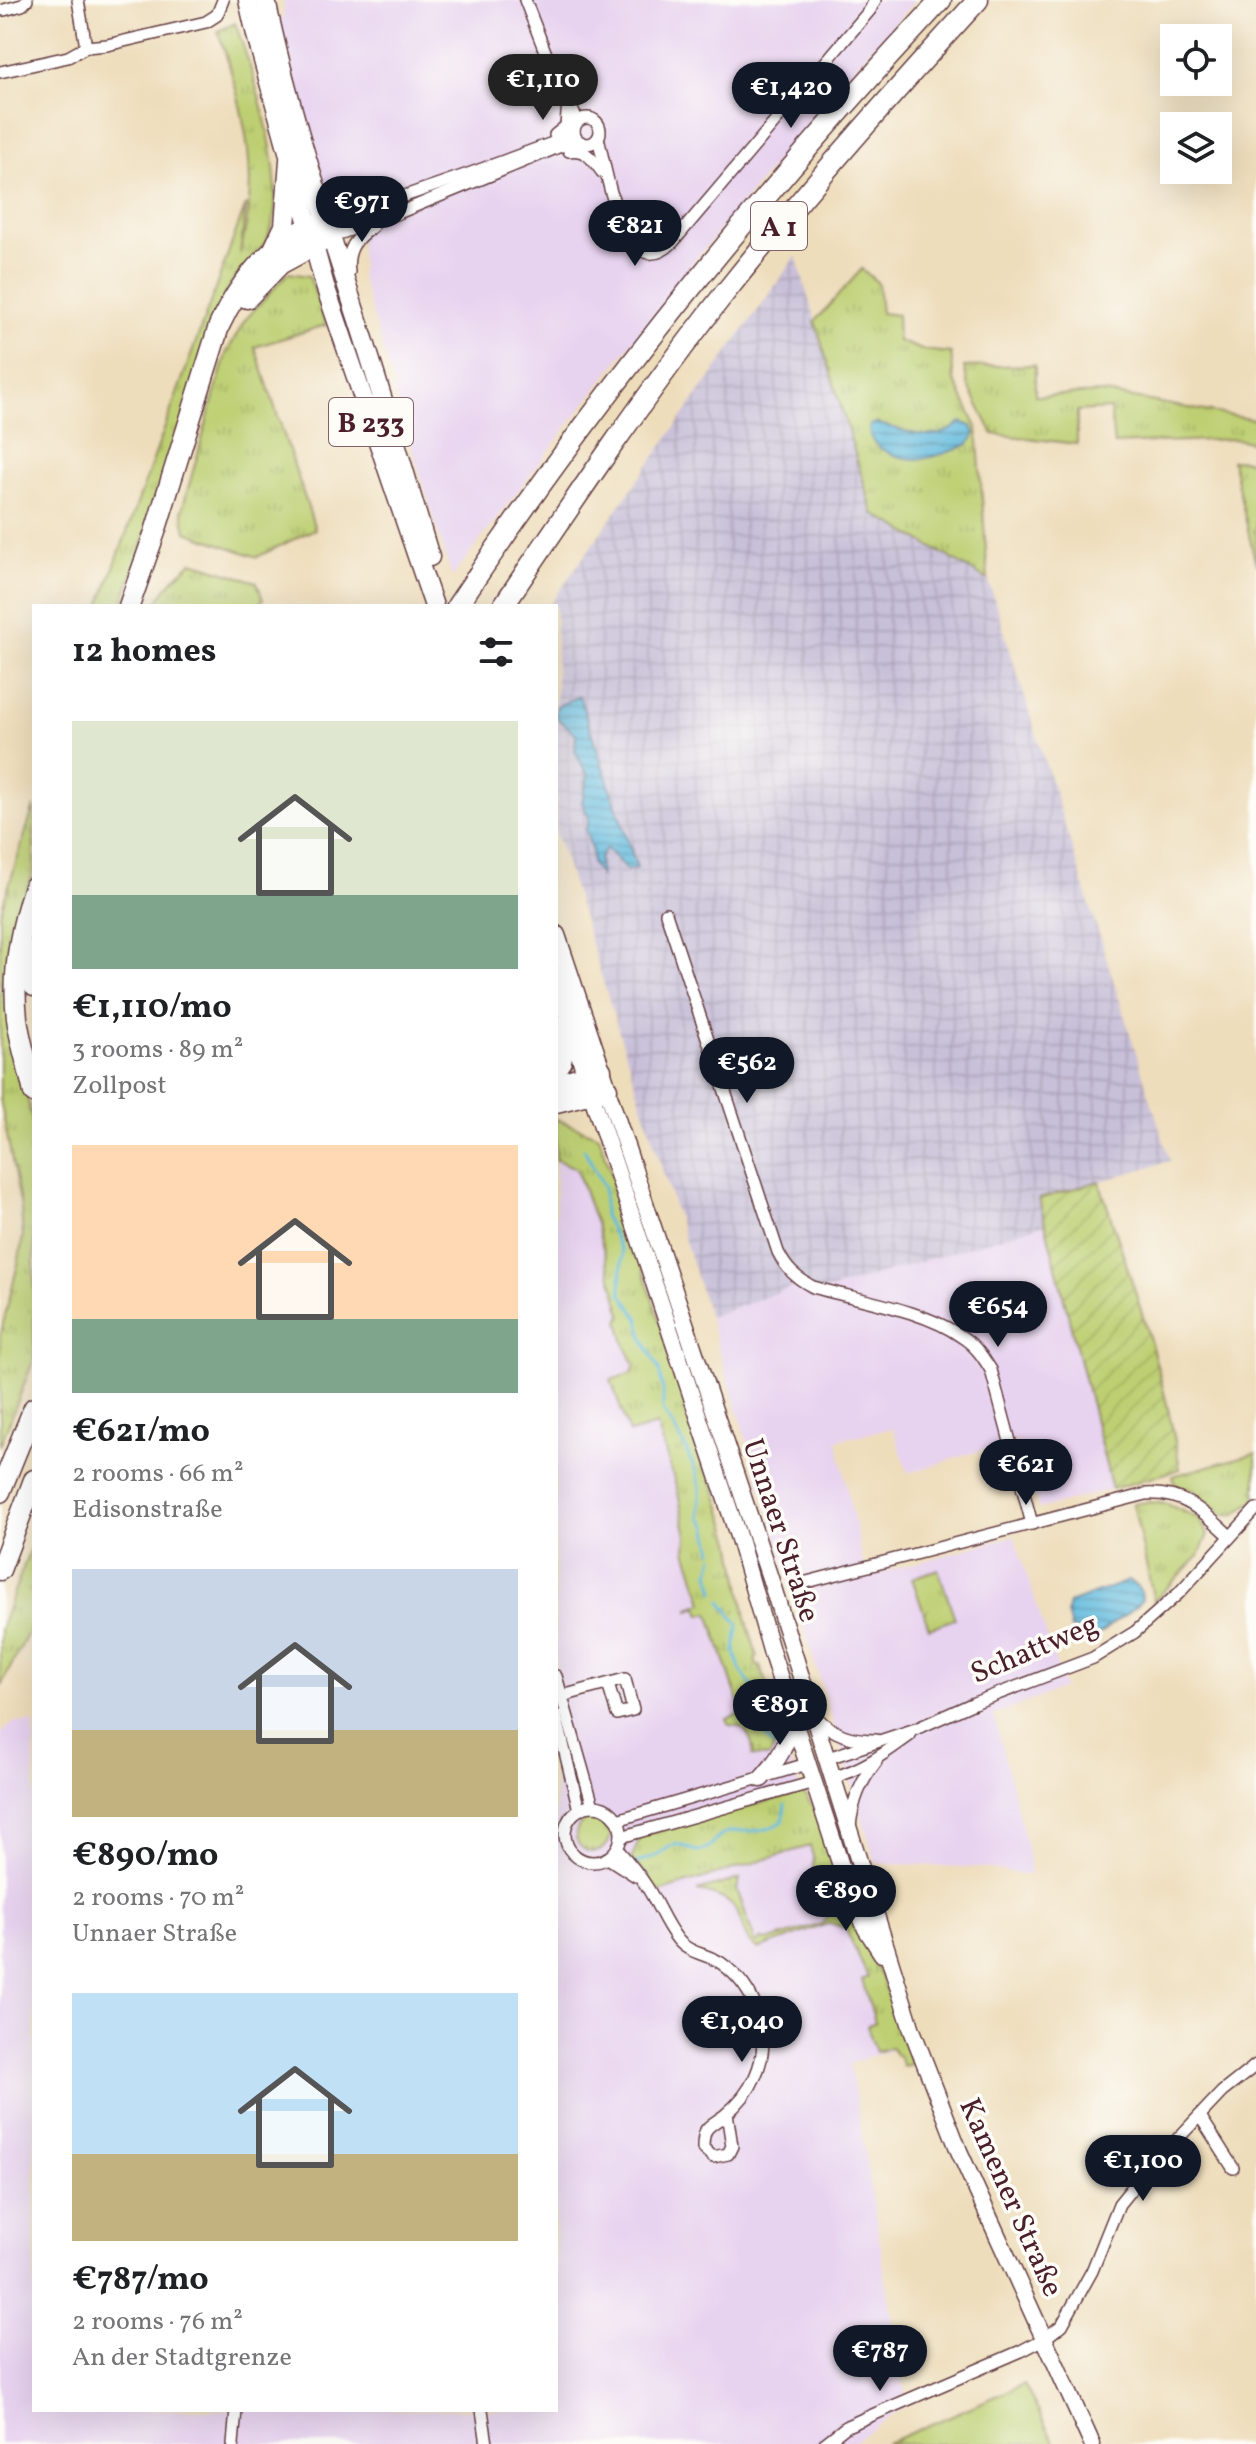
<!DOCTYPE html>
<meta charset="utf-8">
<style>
body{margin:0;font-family:Vollkorn,serif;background:#f6f6f6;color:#202124;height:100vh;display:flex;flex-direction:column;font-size:30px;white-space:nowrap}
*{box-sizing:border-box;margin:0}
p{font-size:26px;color:#757577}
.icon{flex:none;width:44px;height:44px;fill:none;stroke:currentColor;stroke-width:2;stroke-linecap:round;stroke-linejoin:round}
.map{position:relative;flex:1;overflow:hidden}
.panel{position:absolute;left:32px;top:604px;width:526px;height:1808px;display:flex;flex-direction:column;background:#fff;border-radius:0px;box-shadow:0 8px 32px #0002}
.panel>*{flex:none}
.controls{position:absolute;left:1160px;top:24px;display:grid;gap:16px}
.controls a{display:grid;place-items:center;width:72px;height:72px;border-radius:0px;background:#fff;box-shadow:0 8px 32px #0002;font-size:40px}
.price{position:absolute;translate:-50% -68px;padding:0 18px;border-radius:28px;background:#111827;color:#fff;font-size:26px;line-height:52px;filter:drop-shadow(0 2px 4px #0008)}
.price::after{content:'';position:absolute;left:50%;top:48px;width:24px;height:18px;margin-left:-12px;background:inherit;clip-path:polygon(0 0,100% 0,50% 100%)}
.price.current{background:#222;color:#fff}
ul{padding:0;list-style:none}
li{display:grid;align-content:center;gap:16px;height:424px;padding:0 40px}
li span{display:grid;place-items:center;height:248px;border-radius:0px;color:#555}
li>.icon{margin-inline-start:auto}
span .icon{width:144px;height:144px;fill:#fffc;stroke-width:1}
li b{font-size:34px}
h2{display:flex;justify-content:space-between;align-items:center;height:96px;padding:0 40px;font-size:34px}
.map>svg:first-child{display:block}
.built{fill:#e7d2ef}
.industrial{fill:url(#industrial-grid)}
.grass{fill:url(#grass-tufts);stroke:#84774e;stroke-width:2}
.garden{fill:url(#garden-furrows);stroke:#84774e;stroke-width:2}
.pitch{fill:#bdcf72;stroke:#84774e;stroke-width:2}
.water{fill:url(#water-rules);stroke:#546c84;stroke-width:2}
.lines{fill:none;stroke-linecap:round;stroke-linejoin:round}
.stream{stroke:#5fb9dd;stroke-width:3}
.street-casing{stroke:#633c41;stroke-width:14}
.secondary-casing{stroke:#633c41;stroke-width:19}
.primary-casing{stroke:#633c41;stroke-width:21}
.highway-casing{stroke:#633c41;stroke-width:23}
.street{stroke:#fff;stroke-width:11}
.secondary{stroke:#fff;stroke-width:16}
.primary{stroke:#fff;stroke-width:18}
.highway{stroke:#fff;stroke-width:20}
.labels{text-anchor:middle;stroke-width:7;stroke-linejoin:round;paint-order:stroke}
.shield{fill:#fdfcf7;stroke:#806168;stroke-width:2}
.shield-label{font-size:28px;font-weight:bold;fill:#4a1f2b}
.street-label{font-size:30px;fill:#4a1f2b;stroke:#fdfcf7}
</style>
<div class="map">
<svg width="1256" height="2444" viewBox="0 0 1256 2444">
<defs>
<pattern id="industrial-grid" width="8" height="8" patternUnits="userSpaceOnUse" patternTransform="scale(2)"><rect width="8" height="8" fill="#c8bfd8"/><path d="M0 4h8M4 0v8" fill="none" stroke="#ada4ba"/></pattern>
<pattern id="grass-tufts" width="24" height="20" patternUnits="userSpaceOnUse" patternTransform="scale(2)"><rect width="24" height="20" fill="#bdcf72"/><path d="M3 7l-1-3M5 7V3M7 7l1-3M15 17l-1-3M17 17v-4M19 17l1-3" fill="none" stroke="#a4b163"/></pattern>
<pattern id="garden-furrows" width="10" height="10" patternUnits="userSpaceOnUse" patternTransform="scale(2)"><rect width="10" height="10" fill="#bdcf72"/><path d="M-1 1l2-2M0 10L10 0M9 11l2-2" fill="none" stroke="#a4b163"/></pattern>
<pattern id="water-rules" width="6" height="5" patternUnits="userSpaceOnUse" patternTransform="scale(2)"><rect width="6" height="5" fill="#5fb9dd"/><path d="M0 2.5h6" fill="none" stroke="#5096b3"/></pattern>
</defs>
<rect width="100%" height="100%" fill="#fdfcf7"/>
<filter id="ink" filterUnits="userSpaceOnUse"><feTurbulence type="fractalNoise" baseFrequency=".0125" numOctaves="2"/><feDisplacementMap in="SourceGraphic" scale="16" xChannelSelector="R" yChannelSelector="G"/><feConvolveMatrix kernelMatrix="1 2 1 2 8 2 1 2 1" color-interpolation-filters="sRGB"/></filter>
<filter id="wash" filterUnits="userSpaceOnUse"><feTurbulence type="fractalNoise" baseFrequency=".006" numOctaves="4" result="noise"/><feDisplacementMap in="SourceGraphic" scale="32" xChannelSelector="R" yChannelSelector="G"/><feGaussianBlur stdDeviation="1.8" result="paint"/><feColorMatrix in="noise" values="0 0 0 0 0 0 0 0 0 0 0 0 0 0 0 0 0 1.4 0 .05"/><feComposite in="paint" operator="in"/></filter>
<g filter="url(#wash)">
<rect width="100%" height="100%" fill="#edb"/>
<!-- built -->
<g class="built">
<path d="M284 0H915L845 78 688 269 452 577 395 394 394 386 361 276 360 238 352 212 347 200H336L329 196 309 134 279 20 283 18Z"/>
<path d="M556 1160 576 1168 894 2049 850 2064 907 2405 851 2444H0V1734L15 1722 34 1723V2410H556Z"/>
<path d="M1045 1224 1112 1489 1039 1509 1018 1441 1004 1443 908 1473 893 1428 837 1440 866 1577 1014 1536 1064 1688 994 1715 1028 1852 1030 1875 984 1868 876 1863 709 1317 796 1285 818 1293Z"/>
</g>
<!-- industrial -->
<path class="industrial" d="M796 256 873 513 988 580 1170 1161 1039 1199 1045 1224 818 1293 795 1286 709 1317 556 832V606H549Z"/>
<!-- grass -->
<g class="grass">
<path d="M235 23C254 75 293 189 267 239 257 259 239 269 229 287L122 606H100L246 204 240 254C243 240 247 225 248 211 256 151 237 87 218 31Z"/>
<path d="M862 269 878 283 881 313 897 315 898 341 922 350 951 353 954 380 977 427 988 580 873 513 815 321Z"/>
<path d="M288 273 309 276 326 325 255 347 315 529 257 557 186 532 182 510 226 354 245 320Z"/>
<path d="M1035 365V396L1105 393 1256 420V443L1235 439 1114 444 1110 409 1077 411V444L993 434 968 385 964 367Z"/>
<path d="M1232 460 1256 461V565Z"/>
<path d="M192 562 257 582 263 600 255 606H154L172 581Z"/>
<path d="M34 806V870L19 914 22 1072 34 1129V1359L0 1446V1336L19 1260 23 1236 21 1208 0 1099V914Z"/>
<path d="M556 1119 599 1136 732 1541 746 1618 757 1656 755 1660 757 1666H760C771 1698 789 1726 769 1757L752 1756C755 1740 745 1724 729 1725L727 1719 742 1713 709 1613 701 1615 698 1607 689 1610V1608L703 1603 686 1550 687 1536 678 1492 657 1425 629 1433 611 1380 632 1373 635 1365 626 1347 619 1321 622 1315 596 1224 576 1168 556 1160Z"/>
<path d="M1256 1453V1498L1235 1515 1223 1514 1195 1491 1174 1484 1173 1476Z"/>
<path d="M1148 1502 1167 1504 1198 1518 1208 1534 1199 1556 1154 1601 1133 1504Z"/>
<path d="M34 1539V1621L0 1688V1629Z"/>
<path d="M938 1569 955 1619 929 1628 912 1578Z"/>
<path d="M802 1792 818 1813 857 1931 882 1978 912 2064 903 2066 899 2056 895 2054 891 2047 876 2052 867 2026 875 2022 862 1980 868 1977 845 1928 830 1923 759 1949C730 1934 758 1901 697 1891L740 1879 737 1889 755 1941 758 1943 761 1939 767 1941 822 1924 829 1915 813 1866 814 1860 810 1846 661 1891 656 1890 648 1875 631 1860 641 1835Z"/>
<circle cx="593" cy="1835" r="17"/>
</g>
<!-- garden -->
<path class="garden" d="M1099 1181C1130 1276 1164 1371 1180 1469L1112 1489 1039 1199Z"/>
<!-- pitch -->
<path class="pitch" d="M1024 2384 1055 2444H885Z"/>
<!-- water -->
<g class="water">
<path d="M961 422 972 426 975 434 969 444C956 450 928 460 914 459 895 458 865 447 870 425L875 423C905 430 935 447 961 422Z"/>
<path d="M579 696 637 868 627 870 606 848 599 859 601 877 592 864V851L586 830 589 818 582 803 588 776 575 751 576 734 556 717V707Z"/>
<path d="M1128 1581C1137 1584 1141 1589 1142 1599L1138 1605 1089 1641 1082 1631 1071 1629 1067 1613 1069 1603Z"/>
</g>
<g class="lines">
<!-- stream -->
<g class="stream">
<path d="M584 1149 604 1187V1215L622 1252 621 1293 639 1319 643 1339 659 1369 663 1391V1410L683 1443 696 1472 700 1487V1518L707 1525 713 1551"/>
<path d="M714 1592 710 1572 714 1556"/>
<path d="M721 1601 738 1624 735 1652 740 1669 759 1696 762 1731 772 1745"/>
<path d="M635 1864C643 1859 650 1859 658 1855 666 1851 669 1843 680 1845 688 1847 694 1853 704 1850 713 1846 718 1834 729 1832 750 1829 764 1835 783 1821L785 1805"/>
</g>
</g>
</g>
<g filter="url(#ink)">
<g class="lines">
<!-- street casing -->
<g class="street-casing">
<g id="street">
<path d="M78 0 86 47"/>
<path d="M525 0 553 72 566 92 577 122"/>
<path d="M4 10 22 5 27 0"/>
<path d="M0 72 68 57 86 47 107 45 206 22 217 15 223 0"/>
<circle cx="587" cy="131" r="13"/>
<path d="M555 135 566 126 568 101"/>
<path d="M598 138C606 166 623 291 673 242L870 10 875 0"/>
<path d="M569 151C586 148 593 160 602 172"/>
<path d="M324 221 373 207 471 173 558 141 574 131"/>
<path d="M330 237 396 214 561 146 581 142"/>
<path d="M349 272C346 251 355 238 372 227"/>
<path d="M666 913 778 1252C786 1269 796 1278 813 1287 858 1300 925 1310 962 1337 975 1345 983 1357 991 1370L1032 1524"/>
<path d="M803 1583 1146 1494C1184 1492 1204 1512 1230 1536"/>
<path d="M556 1676 593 1806"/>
<path d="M556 1699 562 1696 625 1679 633 1710 617 1714 608 1684"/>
<path d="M556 1715 579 1810"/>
<path d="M816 1717C834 1735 851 1740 876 1740"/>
<path d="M825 1759 916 1729 974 1703 1093 1658 1135 1632 1179 1593 1256 1509"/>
<path d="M831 1778C862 1770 884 1754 910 1735"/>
<circle cx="593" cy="1834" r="28"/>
<path d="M617 1820 807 1764"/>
<path d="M850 1826C853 1800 860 1783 876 1762"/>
<path d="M621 1837 814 1782"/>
<path d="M617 1849C628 1861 638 1873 647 1887 658 1904 665 1924 678 1940 688 1953 707 1954 721 1963 756 1988 774 2036 755 2077 749 2091 737 2105 725 2115 719 2120 710 2124 706 2130 703 2136 703 2142 703 2148L713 2157 728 2154 732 2146 727 2113"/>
<path d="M608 1858 636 1876"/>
<path d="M1200 2116 1233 2168"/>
<path d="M482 2410 487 2444"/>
<path d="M233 2444 236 2410"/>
<path d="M824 2444 847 2426 1021 2351 1044 2339 1062 2325 1092 2271 1119 2204 1136 2183 1222 2092 1256 2065"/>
</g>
</g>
<!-- secondary casing -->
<g class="secondary-casing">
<g id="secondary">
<path d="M607 1089 770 1578 912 2030 959 2151 1092 2444"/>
<path d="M591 1093 740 1542 772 1654 844 1875 866 1929 882 1954"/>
<path d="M761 1779C779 1760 787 1745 793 1719"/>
</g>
</g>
<!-- primary casing -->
<g class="primary-casing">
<g id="primary">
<path d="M248 0 256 35 325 286 434 606"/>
<path d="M266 0C288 106 322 208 355 311 382 393 405 475 430 557"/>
<path d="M556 935 605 1082"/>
<path d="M556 977 590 1086"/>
</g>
</g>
<!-- highway casing -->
<g class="highway-casing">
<g id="highway">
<path d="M274 249 285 226 290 160"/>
<path d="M247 298 280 264 330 237"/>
<path d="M129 606 155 532 219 326C241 279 274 239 324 221"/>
<path d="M457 606C600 391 765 189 941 0"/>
<path d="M503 606C574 500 645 395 724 294 804 193 890 96 978 0"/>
<path d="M34 887C20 929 12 974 17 1018 20 1043 29 1068 34 1093"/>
<path d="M29 951 30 973 34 986"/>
<path d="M556 1068 561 1061 569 1019"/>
<path d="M556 1085 601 1070"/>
<path d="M556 1102 607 1089"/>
<path d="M0 1492 34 1408"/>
<path d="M0 1570 34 1480"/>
</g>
</g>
<!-- street -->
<use href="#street" class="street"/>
<!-- secondary -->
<use href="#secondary" class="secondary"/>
<!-- primary -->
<use href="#primary" class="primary"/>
<!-- highway -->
<use href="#highway" class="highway"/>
</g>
</g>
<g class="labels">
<!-- shield labels -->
<g class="shield">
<rect x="751" y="202" width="56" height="48" rx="6"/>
<rect x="329" y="398" width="84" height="48" rx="6"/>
</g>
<g class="shield-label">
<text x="779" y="236">A 1</text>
<text x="371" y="432">B 233</text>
</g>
<!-- street labels -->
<g class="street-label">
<text transform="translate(782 1530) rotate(72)" y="10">Unnaer Straße</text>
<text transform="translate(1034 1648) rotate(-23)" y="10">Schattweg</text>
<text transform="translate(1012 2197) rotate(66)" y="10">Kamener Straße</text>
</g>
</g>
</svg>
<div class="controls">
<a><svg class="icon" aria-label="locate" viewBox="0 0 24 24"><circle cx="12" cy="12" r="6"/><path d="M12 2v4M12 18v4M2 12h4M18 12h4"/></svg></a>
<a><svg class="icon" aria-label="layers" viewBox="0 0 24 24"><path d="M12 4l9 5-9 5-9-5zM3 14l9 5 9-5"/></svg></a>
</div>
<b class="price current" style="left:543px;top:122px">€1,110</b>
<b class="price" style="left:791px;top:130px">€1,420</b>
<b class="price" style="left:362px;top:244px">€971</b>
<b class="price" style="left:635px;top:268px">€821</b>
<b class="price" style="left:747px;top:1105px">€562</b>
<b class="price" style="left:998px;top:1349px">€654</b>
<b class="price" style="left:1026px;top:1507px">€621</b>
<b class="price" style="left:780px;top:1747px">€891</b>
<b class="price" style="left:846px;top:1933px">€890</b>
<b class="price" style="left:742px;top:2064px">€1,040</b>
<b class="price" style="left:1143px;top:2203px">€1,100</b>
<b class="price" style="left:880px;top:2393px">€787</b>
<section class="panel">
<h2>12 homes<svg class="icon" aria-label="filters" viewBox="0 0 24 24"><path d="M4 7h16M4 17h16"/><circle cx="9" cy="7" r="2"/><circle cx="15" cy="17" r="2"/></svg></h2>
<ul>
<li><span style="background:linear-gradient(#dfe7d0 70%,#7fa58c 0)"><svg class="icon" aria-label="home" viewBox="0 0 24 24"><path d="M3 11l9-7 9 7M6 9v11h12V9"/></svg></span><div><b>€1,110/mo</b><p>3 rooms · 89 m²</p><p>Zollpost</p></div></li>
<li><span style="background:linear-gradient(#ffd9b3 70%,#7fa58c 0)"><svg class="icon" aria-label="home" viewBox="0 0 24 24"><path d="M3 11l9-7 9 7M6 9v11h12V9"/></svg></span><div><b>€621/mo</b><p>2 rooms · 66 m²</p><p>Edisonstraße</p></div></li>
<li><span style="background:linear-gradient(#c9d6e8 65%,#c2b280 0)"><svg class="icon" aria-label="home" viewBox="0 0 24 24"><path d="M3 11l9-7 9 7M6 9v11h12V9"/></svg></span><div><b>€890/mo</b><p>2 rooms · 70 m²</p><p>Unnaer Straße</p></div></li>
<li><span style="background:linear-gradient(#bfe0f5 65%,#c2b280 0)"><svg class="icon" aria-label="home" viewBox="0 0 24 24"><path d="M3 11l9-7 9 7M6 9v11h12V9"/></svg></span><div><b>€787/mo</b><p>2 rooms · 76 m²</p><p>An der Stadtgrenze</p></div></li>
</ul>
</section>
</div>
